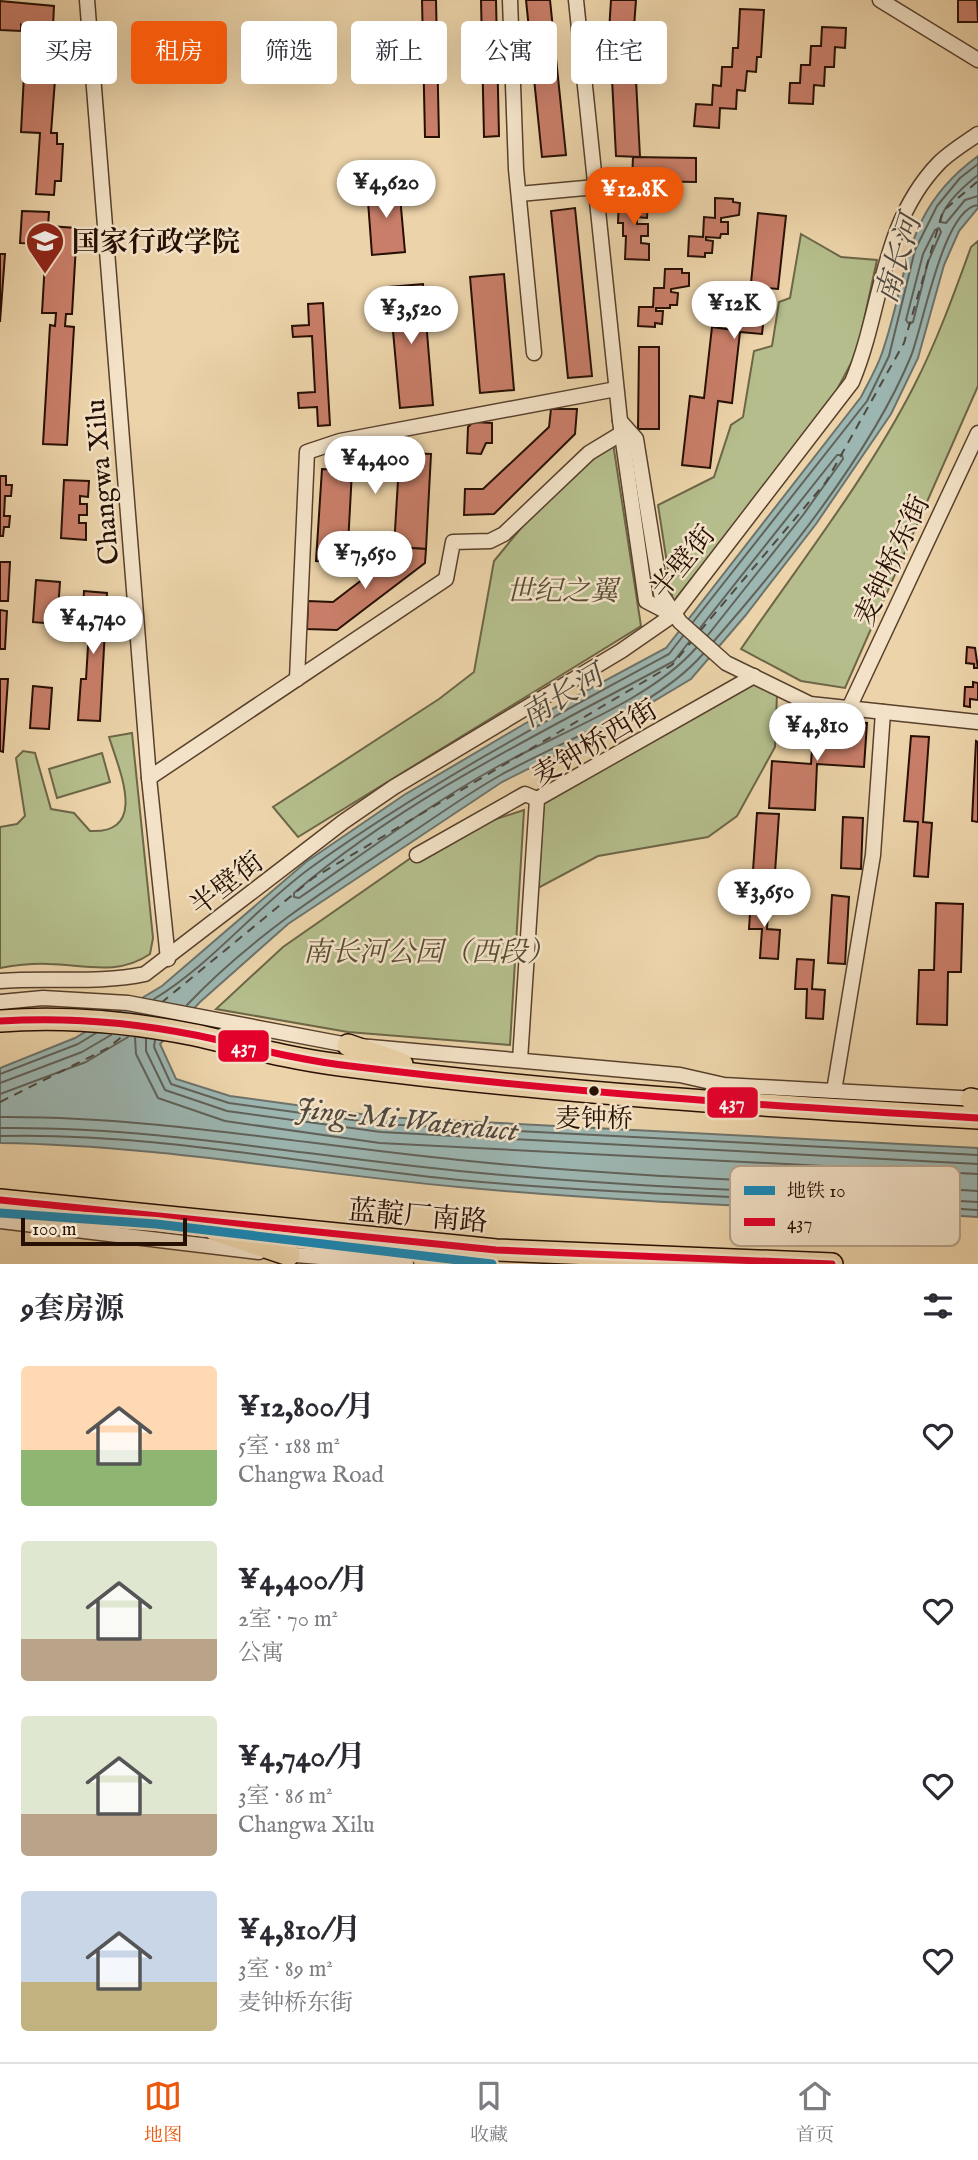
<!DOCTYPE html>
<html lang="zh">
<meta charset="utf-8">
<style>
body{margin:0;font-family:"IM FELL English","Noto Serif SC",serif;background:#f2f2f3;color:#2b2b33;height:100vh;display:flex;flex-direction:column;font-size:26px;white-space:nowrap}
*{box-sizing:border-box;margin:0}
p{font-size:23px;color:#7c7c81}
.icon{flex:none;width:38px;height:38px;fill:none;stroke:currentColor;stroke-width:2;stroke-linecap:round;stroke-linejoin:round}
.map{position:relative;height:1264px;overflow:hidden}
.drawer{display:flex;flex-direction:column;background:#fff;flex:1}
.drawer>*{flex:none}
.top-card{position:absolute;left:21px;top:21px;width:936px;height:63px;display:flex;gap:14px}
.scale{position:absolute;left:21px;bottom:18px;width:166px;box-sizing:border-box;padding-left:7px;border:4px solid #260f03;border-top:0;font-size:19px;line-height:24px;white-space:nowrap;color:#260f03;-webkit-text-stroke:5px #f3e2c7;paint-order:stroke}
.price{position:absolute;translate:-50% -60px;padding:0 16px;border-radius:24px;background:#fff;color:#222;font-size:23px;line-height:46px;filter:drop-shadow(0 2px 4px #0008)}
.price::after{content:'';position:absolute;left:50%;top:42px;width:21px;height:16px;margin-left:-10px;background:inherit;clip-path:polygon(0 0,100% 0,50% 100%)}
.price.active{background:#ea580c;color:#fff}
ul{padding:0;list-style:none}
li{display:flex;align-items:center;gap:21px;height:175px;padding:0 21px}
li span{display:grid;place-items:center;flex:none;width:196px;height:140px;border-radius:7px;color:#555}
li>.icon{margin-inline-start:auto}
span .icon{width:84px;height:84px;fill:#fffc;stroke-width:1}
li b{font-size:30px}
h2{display:flex;justify-content:space-between;align-items:center;height:84px;padding:0 21px;font-size:30px}
.pill{padding:0 24px;border-radius:7px;background:#fff;box-shadow:0 7px 28px #0002;font-size:24px;line-height:63px}
.pill.active{background:#ea580c;color:#fff}
.tabs{display:flex;justify-content:space-around;align-items:center;height:98px;border-top:2px solid #e1e1e2;background:#fff;font-size:19px;color:#7c7c81}
.tabs a{display:grid;justify-items:center;gap:4px}
.tabs .active{color:#ea580c}
.map>svg:first-child{display:block}
.green{fill:#b4bd8b;stroke:#6d6647;stroke-width:2}
.water{fill:#9cb6b1;stroke:#6d736b;stroke-width:2}
.lines{fill:none;stroke-linecap:round;stroke-linejoin:round}
.shore{stroke:#61625a;stroke-width:2}
.ferry{stroke:#4f4940;stroke-width:2;stroke-dasharray:9 7;stroke-linecap:butt}
.building{fill:#c97e69;stroke:#260f03;stroke-width:2}
.minor-casing{stroke:#58402c;stroke-width:17}
.highway-casing{stroke:#260f03;stroke-width:24}
.minor{stroke:#f3e2c7;stroke-width:14}
.highway{stroke:#ecd3a9;stroke-width:21}
.bus-1-casing{stroke:#f3e2c7;stroke-width:12}
.bus-1{stroke:#e4002b;stroke-width:7}
.metro-1-casing{stroke:#f3e2c7;stroke-width:14}
.metro-1{stroke:#178abb;stroke-width:9}
.bus-dot{fill:#260f03;stroke:#f3e2c7;stroke-width:2.5}
.labels{text-anchor:middle;stroke-width:5;stroke-linejoin:round;paint-order:stroke}
.bus-label{font-size:26px;fill:#260f03;stroke:#f3e2c7}
.poi-label{font-size:28px;font-weight:bold;fill:#260f03;stroke:#f3e2c7;text-anchor:start}
.street-label{font-size:28px;fill:#260f03;stroke:#f3e2c7}
.park-label{font-size:28px;font-style:italic;fill:#584c33;stroke:#f3e2c7}
.water-label{font-size:30px;font-style:italic;fill:#4f4940;stroke:#f3e2c7}
.key{fill:#f3e2c7;stroke:#b6a38c;stroke-width:2}
.key-label{font-size:19px;fill:#260f03}
.line-badge{stroke:#f3e2c7;stroke-width:2.5}
.badge-label{font-size:19px;text-anchor:middle;font-weight:bold;fill:#fff}
</style>
<div class="map">
<svg width="978" height="1264" viewBox="0 0 978 1264">
<rect width="100%" height="100%" fill="#ecd3a9"/>
<filter id="stains"><feTurbulence type="fractalNoise" baseFrequency=".00286" numOctaves="4"/><feColorMatrix values="0 0 0 0 .2 0 0 0 0 .09 0 0 0 0 .02 0 0 0 .5 -.17"/></filter>
<radialGradient id="worn" r=".72"><stop offset=".6" stop-color="#630" stop-opacity="0"/><stop offset="1" stop-color="#630" stop-opacity=".3"/></radialGradient>
<!-- green -->
<g class="green">
<path d="M801 234 841 257 877 260 857 352 831 401 673 602 658 505 714 477 731 425 743 417 754 351 772 346 779 302 790 298Z"/>
<path d="M978 241V386L845 688 801 681 741 649C800 563 867 478 914 386 937 341 954 294 971 247Z"/>
<path d="M613 443 641 626 298 837 273 807 439 699 474 672 494 561 588 447Z"/>
<path d="M756 683 777 694 775 747 737 816 708 837 598 856 538 888 544 802Z"/>
<path d="M132 733 153 938 150 954C118 976 85 965 49 964 32 963 17 965 0 968V827L17 824 25 816 16 758 23 751 35 753 51 809 74 813 90 831C149 834 119 770 109 737Z"/>
<path d="M102 753 110 782 57 798 49 769Z"/>
<path d="M524 810 510 1045 348 1032 216 1009 283 947 441 837Z"/>
</g>
<!-- water -->
<path class="water" d="M978 156V208L959 231 944 265 918 358 891 414 816 524 745 616 691 679 602 732 502 782 288 924 200 1002 160 1044 176 1079 230 1096 383 1117 978 1148V1217C805 1208 631 1203 459 1187 306 1173 154 1145 0 1143V1068L75 1038 162 986 306 862 404 795 526 723 666 648 861 397C868 383 877 368 882 353 910 273 901 212 978 156Z"/>
<g class="lines">
<!-- shore -->
<g class="shore">
<path d="M978 175C964 186 943 204 940 222L946 223 965 200 978 196"/>
<path d="M939 228 941 232 928 262 913 322 909 324 906 320 923 254 935 230Z"/>
<path d="M693 622 867 401 889 356 915 250 937 206 960 178 978 164"/>
<path d="M700 628 837 455H842L843 459 803 515 708 635"/>
<path d="M714 641C783 562 872 452 911 356 923 327 943 208 978 205"/>
<path d="M689 642 674 661C545 731 406 797 294 893V897L299 898C363 854 427 806 495 768 556 734 651 700 696 648"/>
<path d="M154 999C212 964 257 906 313 866 426 785 547 720 669 654L683 636"/>
<path d="M187 1005C250 938 329 887 405 837 436 817 467 794 499 776 562 740 655 709 703 654"/>
<path d="M135 1038 136 1054 158 1098 225 1121 380 1143 978 1174"/>
<path d="M146 1039V1051L165 1090 227 1111 381 1132 978 1164"/>
<path d="M155 1040 154 1047 171 1084 229 1103 382 1124 978 1155"/>
<path d="M0 1074 78 1044 96 1033"/>
<path d="M0 1083 82 1052 111 1035"/>
<path d="M0 1094 86 1062 128 1037"/>
<path d="M0 1117C154 1116 306 1145 459 1160 631 1178 805 1182 978 1191"/>
<path d="M0 1128C154 1126 306 1156 459 1171 631 1188 805 1192 978 1202"/>
<path d="M0 1136C153 1132 307 1165 459 1180 632 1196 805 1198 978 1210"/>
</g>
<!-- ferry -->
<g class="ferry">
<path d="M700 631 826 482 904 343 943 211 978 181"/>
<path d="M161 1003 313 878 672 665 692 641"/>
<path d="M0 1102 108 1048 125 1034"/>
</g>
</g>
<!-- building -->
<g class="building">
<path d="M422 0H436L439 137H425Z"/>
<path d="M481 0H496L499 136 484 137Z"/>
<path d="M526 0H550L566 155 542 157Z"/>
<path d="M611 0H636L632 54 616 53V47H608Z"/>
<path d="M958 0H977L978 22H958Z"/>
<path d="M0 1 54 6 53 26 59 27 51 133H57V144H63L61 181H55L54 195 36 194 40 133 21 132 25 56 29 57 30 36 21 25V31L0 30Z"/>
<path d="M740 9 764 10 761 57H757L756 72 747 71 745 91 737 90 736 109 720 108 719 128 694 126 696 104 712 105 713 85 721 86 722 67H732L733 48H738Z"/>
<path d="M822 27 846 28 845 48 835 47 834 67H825L824 86 814 85 813 104 789 103 790 83H800L801 65H810L811 46H821Z"/>
<path d="M612 79 636 80 640 157 616 156Z"/>
<path d="M633 157 696 158V182L632 181Z"/>
<path d="M399 185 405 252 372 255 367 188Z"/>
<path d="M619 198 648 199 647 218 637 217V224H648V236H641V243L649 244V260L625 259 626 236H623V223H618Z"/>
<path d="M715 198 733 199V202L740 203 739 215 721 218V222H728V234H721L720 238 706 237V240L713 241 712 253H705V257L688 256 689 236 703 237 704 217 715 218Z"/>
<path d="M575 208 592 376 568 378 551 211Z"/>
<path d="M22 211 49 212 48 226 77 228 72 314H66L65 326 74 327 67 445 43 444 50 325 55 326 56 313H42L46 244 20 243Z"/>
<path d="M758 213 786 216 778 289 767 288 762 334 740 332 732 403 718 401 710 468 682 465 690 396 704 398 712 327 734 330 739 282 751 283Z"/>
<path d="M0 254H5L0 322Z"/>
<path d="M665 269H682V273H689V286L671 289V292L678 293 677 305H670V308H656V311H663L662 324 655 323V327L638 326 639 307H653L654 288H664Z"/>
<path d="M504 274 514 390 480 393 470 277Z"/>
<path d="M423 284 433 405 400 408 389 287Z"/>
<path d="M323 303 330 425 318 426 317 407 299 408 298 393 315 392 312 336 293 337 292 326 309 325 308 304Z"/>
<path d="M639 347H659V429H638Z"/>
<path d="M551 409H577L575 434 494 514 464 515 465 489H483L549 427Z"/>
<path d="M473 422 492 423V443H486L481 454 467 453 468 427Z"/>
<path d="M383 433 405 434 404 453 431 454 426 549 394 547 399 464 381 463V473L352 471 347 563 316 561 322 469 346 470 347 440 382 442Z"/>
<path d="M0 476H6V485H12L11 496H5L4 516H10L9 527H4L3 536H0Z"/>
<path d="M64 480 89 481 88 497 80 496V504H87V515H79V523H86V540L61 538Z"/>
<path d="M394 547 426 549 425 563 337 630 307 629 308 601 333 602 393 556Z"/>
<path d="M0 562H10L8 601H0Z"/>
<path d="M36 580 60 582 57 624 33 622Z"/>
<path d="M84 591 107 593 100 721 78 720 81 679H86L89 630H82Z"/>
<path d="M0 610 7 611 5 649H0Z"/>
<path d="M967 647 975 648 978 668H974V664L966 663Z"/>
<path d="M0 679H8L3 752 0 751Z"/>
<path d="M973 682 978 683V700L970 699V707L964 706 965 687H973Z"/>
<path d="M33 686 52 688 49 729 30 728Z"/>
<path d="M814 719 867 723 864 767 817 764 815 810 769 808 772 761 811 764Z"/>
<path d="M911 736 929 737 923 822 932 823 928 877 914 876 918 822 904 821Z"/>
<path d="M976 741 978 742V822L972 821Z"/>
<path d="M757 813 779 814 774 887 752 885Z"/>
<path d="M843 817 863 818 861 869 841 868Z"/>
<path d="M832 895 849 897 845 964 828 963Z"/>
<path d="M751 899 769 900 767 929 780 930 778 959 760 958 762 929H749Z"/>
<path d="M936 903 963 904 961 972H948L947 1025 917 1024 919 970H934Z"/>
<path d="M797 959 814 960 812 989 825 990 823 1019 806 1018 807 989H795Z"/>
</g>
<g class="lines">
<!-- minor casing -->
<g class="minor-casing">
<g id="minor">
<path d="M87 0 149 778 168 959"/>
<path d="M510 0 516 169 534 353"/>
<path d="M576 0 620 421 646 601 673 615"/>
<path d="M880 0 978 60"/>
<path d="M519 194 596 187"/>
<path d="M620 421 636 439 661 594 680 622 726 663 810 704 978 722"/>
<path d="M297 679 307 452 340 441 616 389"/>
<path d="M849 708 978 433"/>
<path d="M149 778 446 579 453 542 490 541 504 534 589 453 622 433"/>
<path d="M417 855 525 794 537 799"/>
<path d="M0 981C48 977 98 984 145 974L343 822 394 787 621 651 673 615 852 382C883 308 880 224 939 163 950 152 965 143 978 134"/>
<path d="M0 1002 43 998 128 1003 348 1045 680 1075 724 1085 978 1099"/>
<path d="M520 1060 537 799 754 676"/>
<path d="M834 1091 873 855 883 712"/>
<path d="M0 1221 259 1252"/>
<path d="M283 1254 406 1264"/>
</g>
</g>
<!-- highway casing -->
<g class="highway-casing">
<g id="highway">
<path d="M0 1021C65 1016 130 1022 195 1035 243 1046 291 1059 340 1065 552 1093 765 1106 978 1118"/>
<path d="M348 1045 402 1064"/>
<path d="M971 1099 978 1101"/>
<path d="M0 1200 496 1250 832 1264"/>
<path d="M215 1230 289 1255"/>
</g>
</g>
<!-- minor -->
<use href="#minor" class="minor"/>
<!-- highway -->
<use href="#highway" class="highway"/>
<!-- bus-1 casing -->
<g class="bus-1-casing">
<g id="bus-1">
<path d="M0 1021C65 1017 131 1022 195 1035 247 1046 297 1060 350 1066 559 1092 768 1106 978 1118"/>
<path d="M0 1200 496 1250 832 1264"/>
</g>
</g>
<!-- bus-1 -->
<use href="#bus-1" class="bus-1"/>
<!-- metro-1 casing -->
<g class="metro-1-casing">
<path id="metro-1" d="M0 1213 156 1224 492 1264"/>
</g>
<!-- metro-1 -->
<use href="#metro-1" class="metro-1"/>
</g>
<!-- icons -->
<defs>
<g id="university-pin" transform="scale(2.0125)"><path d="M0 17L-7.5 6A9.5 9.5 0 1 1 7.5 6Z" fill="#8f2418" stroke="#f3e2c7"/><path d="M0-5L7-2L0 1L-7-2ZM-4 1L0 2.5L4 1V4Q0 6-4 4Z" fill="#fff"/></g>
</defs>
<g fill-rule="evenodd">
<use href="#university-pin" x="45" y="241"/>
</g>
<!-- markers -->
<circle class="bus-dot" cx="594" cy="1091" r="6"/>
<g class="labels">
<!-- bus labels -->
<g class="bus-label">
<text x="594" y="1127">麦钟桥</text>
</g>
<!-- poi labels -->
<g class="poi-label">
<text x="72" y="251">国家行政学院</text>
</g>
<!-- street labels -->
<g class="street-label">
<text transform="translate(101 482) rotate(-95)" y="10">Changwa Xilu</text>
<text transform="translate(891 560) rotate(-65)" y="10">麦钟桥东街</text>
<text transform="translate(682 561) rotate(-51)" y="10">半壁街</text>
<text transform="translate(594 742) rotate(-31)" y="10">麦钟桥西街</text>
<text transform="translate(226 883) rotate(-38)" y="10">半壁街</text>
<text transform="translate(418 1215) rotate(5)" y="10">蓝靛厂南路</text>
</g>
<!-- park labels -->
<g class="park-label">
<text x="562" y="600">世纪之翼</text>
<text x="429" y="961">南长河公园（西段）</text>
</g>
<!-- water labels -->
<g class="water-label">
<text transform="translate(898 259) rotate(-73)" y="10">南长河</text>
<text transform="translate(562 696) rotate(-31)" y="10">南长河</text>
<text transform="translate(407 1119) rotate(6)" y="10">Jing-Mi Waterduct</text>
</g>
</g>
<!-- legend -->
<rect x="730" y="1166" width="230" height="80" rx="10" class="key"/>
<rect x="744" y="1186" width="31" height="9" fill="#178abb"/>
<rect x="744" y="1218" width="31" height="8" fill="#e4002b"/>
<g class="key-label">
<text x="787" y="1197">地铁 10</text>
<text x="787" y="1229">437</text>
</g>
<g class="line-badge">
<rect x="217" y="1029" width="53" height="34" rx="7" fill="#e4002b"/>
<rect x="706" y="1086" width="53" height="33" rx="7" fill="#e4002b"/>
</g>
<g class="badge-label">
<text x="244" y="1053">437</text>
<text x="732" y="1109">437</text>
</g>
<rect width="100%" height="100%" filter="url(#stains)"/>
<rect width="100%" height="100%" fill="url(#worn)"/>
</svg>
<div class="scale">100 m</div>
<b class="price" style="left:386px;top:220px">¥4,620</b>
<b class="price active" style="left:634px;top:227px">¥12.8K</b>
<b class="price" style="left:734px;top:341px">¥12K</b>
<b class="price" style="left:411px;top:346px">¥3,520</b>
<b class="price" style="left:375px;top:496px">¥4,400</b>
<b class="price" style="left:365px;top:591px">¥7,650</b>
<b class="price" style="left:93px;top:656px">¥4,740</b>
<b class="price" style="left:817px;top:763px">¥4,810</b>
<b class="price" style="left:764px;top:929px">¥3,650</b>
<div class="top-card">
<a class="pill">买房</a>
<a class="pill active">租房</a>
<a class="pill">筛选</a>
<a class="pill">新上</a>
<a class="pill">公寓</a>
<a class="pill">住宅</a>
</div>
</div>
<section class="drawer">
<h2>9套房源<svg class="icon" aria-label="filters" viewBox="0 0 24 24"><path d="M4 7h16M4 17h16"/><circle cx="9" cy="7" r="2"/><circle cx="15" cy="17" r="2"/></svg></h2>
<ul>
<li><span style="background:linear-gradient(#ffd9b3 60%,#8fb573 0)"><svg class="icon" aria-label="home" viewBox="0 0 24 24"><path d="M3 11l9-7 9 7M6 9v11h12V9"/></svg></span><div><b>¥12,800/月</b><p>5室 · 188 m²</p><p>Changwa Road</p></div><svg class="icon" aria-label="heart" viewBox="0 0 24 24"><path d="M12 20l-8-8c-3-5 5-10 8-4 3-6 11-1 8 4z"/></svg></li>
<li><span style="background:linear-gradient(#dfe7d0 70%,#b9a48a 0)"><svg class="icon" aria-label="home" viewBox="0 0 24 24"><path d="M3 11l9-7 9 7M6 9v11h12V9"/></svg></span><div><b>¥4,400/月</b><p>2室 · 70 m²</p><p>公寓</p></div><svg class="icon" aria-label="heart" viewBox="0 0 24 24"><path d="M12 20l-8-8c-3-5 5-10 8-4 3-6 11-1 8 4z"/></svg></li>
<li><span style="background:linear-gradient(#dfe7d0 70%,#b9a48a 0)"><svg class="icon" aria-label="home" viewBox="0 0 24 24"><path d="M3 11l9-7 9 7M6 9v11h12V9"/></svg></span><div><b>¥4,740/月</b><p>3室 · 86 m²</p><p>Changwa Xilu</p></div><svg class="icon" aria-label="heart" viewBox="0 0 24 24"><path d="M12 20l-8-8c-3-5 5-10 8-4 3-6 11-1 8 4z"/></svg></li>
<li><span style="background:linear-gradient(#c9d6e8 65%,#c2b280 0)"><svg class="icon" aria-label="home" viewBox="0 0 24 24"><path d="M3 11l9-7 9 7M6 9v11h12V9"/></svg></span><div><b>¥4,810/月</b><p>3室 · 89 m²</p><p>麦钟桥东街</p></div><svg class="icon" aria-label="heart" viewBox="0 0 24 24"><path d="M12 20l-8-8c-3-5 5-10 8-4 3-6 11-1 8 4z"/></svg></li>
</ul>
</section>
<nav class="tabs">
<a class="active"><svg class="icon" aria-label="map" viewBox="0 0 24 24"><path d="M3 6l6-2 6 2 6-2v14l-6 2-6-2-6 2zM9 4v14M15 6v14"/></svg>地图</a>
<a><svg class="icon" aria-label="saved" viewBox="0 0 24 24"><path d="M7 4h10v16l-5-4-5 4z"/></svg>收藏</a>
<a><svg class="icon" aria-label="home" viewBox="0 0 24 24"><path d="M3 11l9-7 9 7M6 9v11h12V9"/></svg>首页</a>
</nav>
